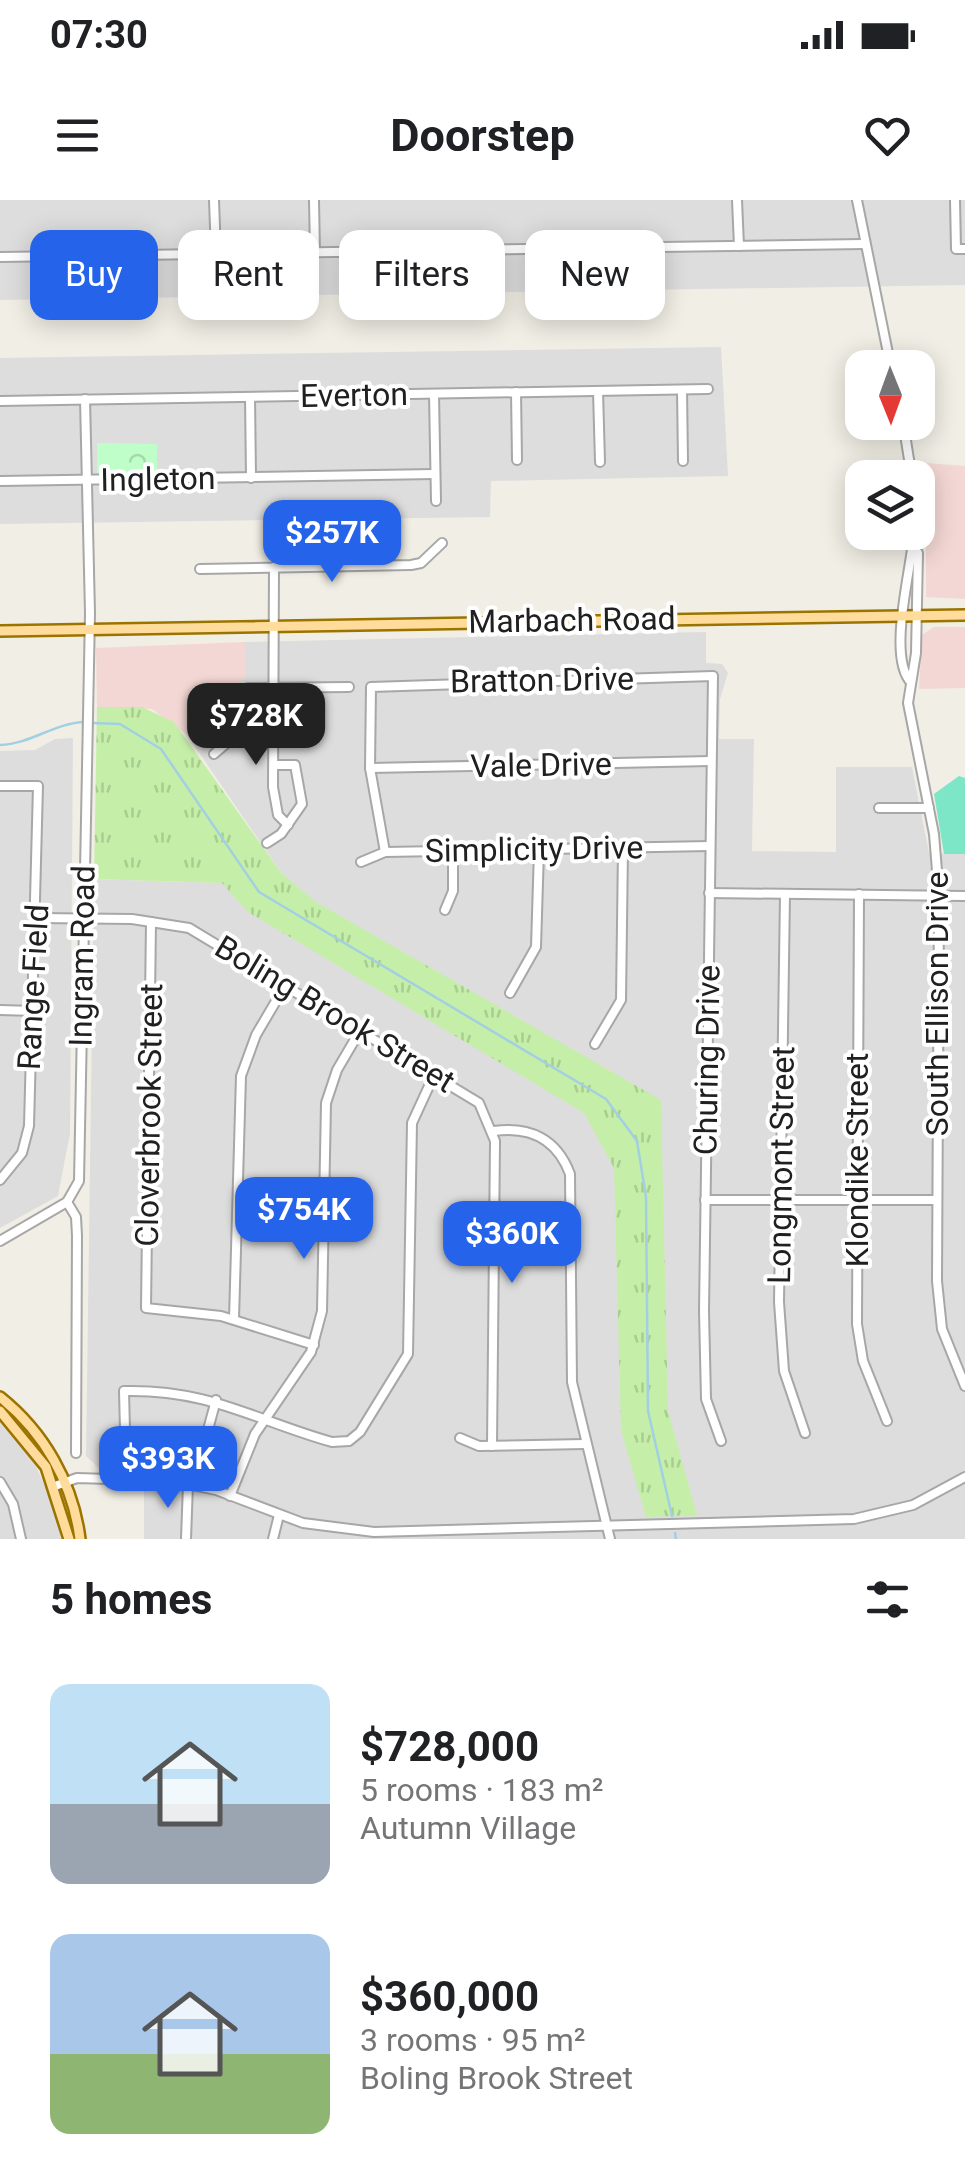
<!DOCTYPE html>
<meta charset="utf-8">
<style>
body{margin:0;font-family:Roboto,sans-serif;background:#f6f6f6;color:#202124;height:100vh;display:flex;flex-direction:column;font-size:38px;white-space:nowrap}
*{box-sizing:border-box;margin:0}
p{font-size:32px;color:#757577}
.icon{flex:none;width:55px;height:55px;fill:none;stroke:currentColor;stroke-width:2;stroke-linecap:round;stroke-linejoin:round}
.map{position:relative;height:1339px;overflow:hidden}
.drawer{display:flex;flex-direction:column;background:#fff;flex:1}
.drawer>*{flex:none}
.guide{position:absolute;left:30px;top:30px;width:905px;height:90px;display:flex;gap:20px}
.needle{width:65px;rotate:179deg}
.fabs{position:absolute;left:845px;top:150px;display:grid;gap:20px}
.fabs a{display:grid;place-items:center;width:90px;height:90px;border-radius:20px;background:#fff;box-shadow:0 5px 25px #0003;font-size:50px}
.price{position:absolute;translate:-50% -85px;padding:0 22px;border-radius:20px;background:#2563eb;color:#fff;font-size:32px;line-height:65px;filter:drop-shadow(0 2px 5px #0008)}
.price::after{content:'';position:absolute;left:50%;top:60px;width:30px;height:22px;margin-left:-15px;background:inherit;clip-path:polygon(0 0,100% 0,50% 100%)}
.price.active{background:#222;color:#fff}
ul{padding:0;list-style:none}
li{display:flex;align-items:center;gap:30px;height:250px;padding:0 50px}
li span{display:grid;place-items:center;flex:none;width:280px;height:200px;border-radius:20px;color:#555}
li>.icon{margin-inline-start:auto}
span .icon{width:120px;height:120px;fill:#fffc;stroke-width:1}
li b{font-size:42px}
h2{display:flex;justify-content:space-between;align-items:center;height:120px;padding:0 50px;font-size:42px}
.tag{padding:0 35px;border-radius:20px;background:#fff;box-shadow:0 5px 25px #0003;font-size:35px;line-height:90px}
.tag.active{background:#2563eb;color:#fff}
.status{display:flex;justify-content:space-between;align-items:center;height:70px;padding:0 50px;background:#fff;direction:ltr}
.status svg{height:28px;fill:currentColor}
header{display:flex;justify-content:space-between;align-items:center;height:130px;padding:0 50px;background:#fff;font-size:45px;font-weight:700}
.map>svg:first-child{display:block}
.residential{fill:#dedddd}
.commercial{fill:#f3d7d4}
.grass{fill:url(#grass-tufts)}
.park{fill:url(#park-crowns)}
.pitch{fill:#7de6c6}
.lines{fill:none;stroke-linecap:round;stroke-linejoin:round}
.stream{stroke:#a2cfe2;stroke-width:2.5}
.minor-casing{stroke:#a7a7a7;stroke-width:12}
.major-casing{stroke:#9b7400;stroke-width:14}
.minor{stroke:#fff;stroke-width:8}
.major{stroke:#ffdc9c;stroke-width:9}
.labels{text-anchor:middle;stroke-width:8;stroke-linejoin:round;paint-order:stroke}
.street-label{font-size:32px;fill:#202020;stroke:#fff}
</style>
<div class="status"><b>07:30</b><svg viewBox="0 0 49 12"><path d="M0 12V9h3v3zM5 12V6h3v6zM10 12V3h3v9zM15 12V0h3v12zM26 1h20v11H26zM47 4h2v5h-2z"/></svg></div>
<header><svg class="icon" aria-label="menu" viewBox="0 0 24 24"><path d="M4 6h16M4 12h16M4 18h16"/></svg>Doorstep<svg class="icon" aria-label="heart" viewBox="0 0 24 24"><path d="M12 20l-8-8c-3-5 5-10 8-4 3-6 11-1 8 4z"/></svg></header>
<div class="map">
<svg width="965" height="1339" viewBox="0 0 965 1339">
<defs>
<pattern id="grass-tufts" width="24" height="20" patternUnits="userSpaceOnUse" patternTransform="scale(2.5)"><rect width="24" height="20" fill="#c5efa8"/><path d="M3 7l-1-3M5 7V3M7 7l1-3M15 17l-1-3M17 17v-4M19 17l1-3" fill="none" stroke="#a9cd90"/></pattern>
<pattern id="park-crowns" width="20" height="18" patternUnits="userSpaceOnUse" patternTransform="scale(2.5)"><rect width="20" height="18" fill="#c0fec9"/><path d="M2 6a3 3 0 1 1 6 0M12 15a3 3 0 1 1 6 0" fill="none" stroke="#a5d9ac"/></pattern>
</defs>
<rect width="100%" height="100%" fill="#f1eee5"/>
<!-- residential -->
<g class="residential">
<path d="M0 0H965V85L0 100Z"/>
<path d="M721 147 728 276 491 281 490 317 0 324V158Z"/>
<path d="M706 432V463L722 464 728 473 720 499 719 539H754L752 651 836 652V567H912L929 653 965 654V1339H144V1272H103L86 1256 94 679 222 683 282 674 187 535 245 477V442Z"/>
<path d="M73 538 70 933 58 996 0 1028V551L35 550 55 539Z"/>
<path d="M0 1222 35 1264 55 1309 61 1339H0Z"/>
</g>
<!-- commercial -->
<g class="commercial">
<path d="M926 263 965 266V399L926 397Z"/>
<path d="M934 427H965V488L919 489 922 435Z"/>
<path d="M245 442V477L187 535 152 509 97 507 96 448Z"/>
</g>
<!-- grass -->
<path class="grass" d="M97 507H142L174 522 282 674 316 702 661 900 668 1211 697 1315 646 1317 621 1230 614 968 584 913 248 712 222 683 94 679Z"/>
<!-- park -->
<path class="park" d="M97 243 157 244V273H97Z"/>
<!-- pitch -->
<path class="pitch" d="M959 576 965 578V654H944L934 594Z"/>
<g class="lines">
<!-- stream -->
<g class="stream">
<path d="M93 523 120 524 161 549 259 692 606 899 637 941 646 997 648 1211 672 1316"/>
<path d="M0 545C31 544 54 523 85 522"/>
<path d="M675 1333 676 1339"/>
</g>
<!-- minor casing -->
<g class="minor-casing">
<g id="minor">
<path d="M214 0 216 54"/>
<path d="M314 0 315 53"/>
<path d="M737 0 739 46"/>
<path d="M857 0 891 168"/>
<path d="M955 0 956 49H965"/>
<path d="M0 57 864 44"/>
<path d="M682 190 683 261"/>
<path d="M598 191 600 262"/>
<path d="M516 192 517 260"/>
<path d="M434 194 436 301"/>
<path d="M250 197 251 278"/>
<path d="M0 201 708 189"/>
<path d="M903 222 912 278"/>
<path d="M0 281 435 274"/>
<path d="M913 347 918 353 916 453 908 503 934 634 939 695 937 1081 942 1129 965 1186"/>
<path d="M274 367 273 587 278 615 288 625"/>
<path d="M200 369 411 365 421 363 442 343"/>
<path d="M909 480C888 451 912 367 914 332"/>
<path d="M236 497 248 488 349 487"/>
<path d="M214 554 228 542H275"/>
<path d="M370 568 711 561"/>
<path d="M0 586H38L29 926 22 953 0 980"/>
<path d="M879 608H929"/>
<path d="M267 643 281 634 302 604 295 565H275"/>
<path d="M385 652 370 568 371 487 713 476 704 1111 706 1199 721 1241"/>
<path d="M361 662 385 652 710 646"/>
<path d="M709 693 965 696"/>
<path d="M785 694 779 1102 784 1171 805 1233"/>
<path d="M859 694 857 1124 863 1161 887 1221"/>
<path d="M445 710 453 691V651"/>
<path d="M37 718 132 719 189 728 479 903 495 941 492 1246"/>
<path d="M151 722 146 1108 221 1116 314 1145"/>
<path d="M510 793 536 747 539 650"/>
<path d="M0 810 34 811"/>
<path d="M595 844 621 800 623 648"/>
<path d="M494 931C530 926 557 939 570 974L572 1182 610 1339"/>
<path d="M705 1000H936"/>
<path d="M67 1002 76 1017 77 1036 76 1253"/>
<path d="M0 1041 67 1002 79 981 90 413 85 199"/>
<path d="M234 1119 241 876 256 835 286 784"/>
<path d="M125 1230 124 1191C210 1189 254 1220 332 1242L349 1241 360 1232 408 1154 412 923 435 873"/>
<path d="M206 1237 216 1200"/>
<path d="M460 1238 479 1246 585 1244"/>
<path d="M0 1282 13 1304 21 1339"/>
<path d="M55 1286 77 1278 173 1281 216 1290 303 1323 374 1332 854 1319 913 1305 965 1277"/>
<path d="M230 1296 255 1234 311 1152 322 1111 326 903 337 870 361 829"/>
<path d="M186 1339 188 1284"/>
<path d="M273 1339 279 1315"/>
</g>
</g>
<!-- major casing -->
<g class="major-casing">
<g id="major">
<path d="M0 431 965 415"/>
<path d="M0 1197C44 1232 73 1283 80 1339"/>
<path d="M0 1211 46 1267 69 1339"/>
</g>
</g>
<!-- minor -->
<use href="#minor" class="minor"/>
<!-- major -->
<use href="#major" class="major"/>
</g>
<g class="labels">
<!-- street labels -->
<g class="street-label">
<text transform="translate(354 195) rotate(-1)" y="11">Everton</text>
<text transform="translate(158 279) rotate(-1)" y="11">Ingleton</text>
<text transform="translate(572 420) rotate(-1)" y="11">Marbach Road</text>
<text transform="translate(542 480) rotate(-1)" y="11">Bratton Drive</text>
<text transform="translate(541 565) rotate(-1)" y="11">Vale Drive</text>
<text transform="translate(534 649) rotate(-1)" y="11">Simplicity Drive</text>
<text transform="translate(82 756) rotate(-89)" y="11">Ingram Road</text>
<text transform="translate(33 787) rotate(-87)" y="11">Range Field</text>
<text transform="translate(937 804) rotate(-90)" y="11">South Ellison Drive</text>
<text transform="translate(335 814) rotate(31)" y="11">Boling Brook Street</text>
<text transform="translate(707 860) rotate(-89)" y="11">Churing Drive</text>
<text transform="translate(149 915) rotate(-89)" y="11">Cloverbrook Street</text>
<text transform="translate(857 960) rotate(-90)" y="11">Klondike Street</text>
<text transform="translate(781 965) rotate(-89)" y="11">Longmont Street</text>
</g>
</g>
</svg>
<div class="fabs">
<a><svg class="needle" viewBox="-14 -14 28 28"><path d="M0-13l5 13h-10z" fill="#e53935"/><path d="M0 13l5-13h-10z" fill="#757577"/></svg></a>
<a><svg class="icon" aria-label="layers" viewBox="0 0 24 24"><path d="M12 4l9 5-9 5-9-5zM3 14l9 5 9-5"/></svg></a>
</div>
<b class="price" style="left:332px;top:385px">$257K</b>
<b class="price active" style="left:256px;top:568px">$728K</b>
<b class="price" style="left:304px;top:1062px">$754K</b>
<b class="price" style="left:512px;top:1086px">$360K</b>
<b class="price" style="left:168px;top:1311px">$393K</b>
<div class="guide">
<a class="tag active">Buy</a>
<a class="tag">Rent</a>
<a class="tag">Filters</a>
<a class="tag">New</a>
</div>
</div>
<section class="drawer">
<h2>5 homes<svg class="icon" aria-label="filters" viewBox="0 0 24 24"><path d="M4 7h16M4 17h16"/><circle cx="9" cy="7" r="2"/><circle cx="15" cy="17" r="2"/></svg></h2>
<ul>
<li><span style="background:linear-gradient(#bfe0f5 60%,#9aa5b1 0)"><svg class="icon" aria-label="home" viewBox="0 0 24 24"><path d="M3 11l9-7 9 7M6 9v11h12V9"/></svg></span><div><b>$728,000</b><p>5 rooms · 183 m²</p><p>Autumn Village</p></div></li>
<li><span style="background:linear-gradient(#a9c7e8 60%,#8fb573 0)"><svg class="icon" aria-label="home" viewBox="0 0 24 24"><path d="M3 11l9-7 9 7M6 9v11h12V9"/></svg></span><div><b>$360,000</b><p>3 rooms · 95 m²</p><p>Boling Brook Street</p></div></li>
</ul>
</section>
